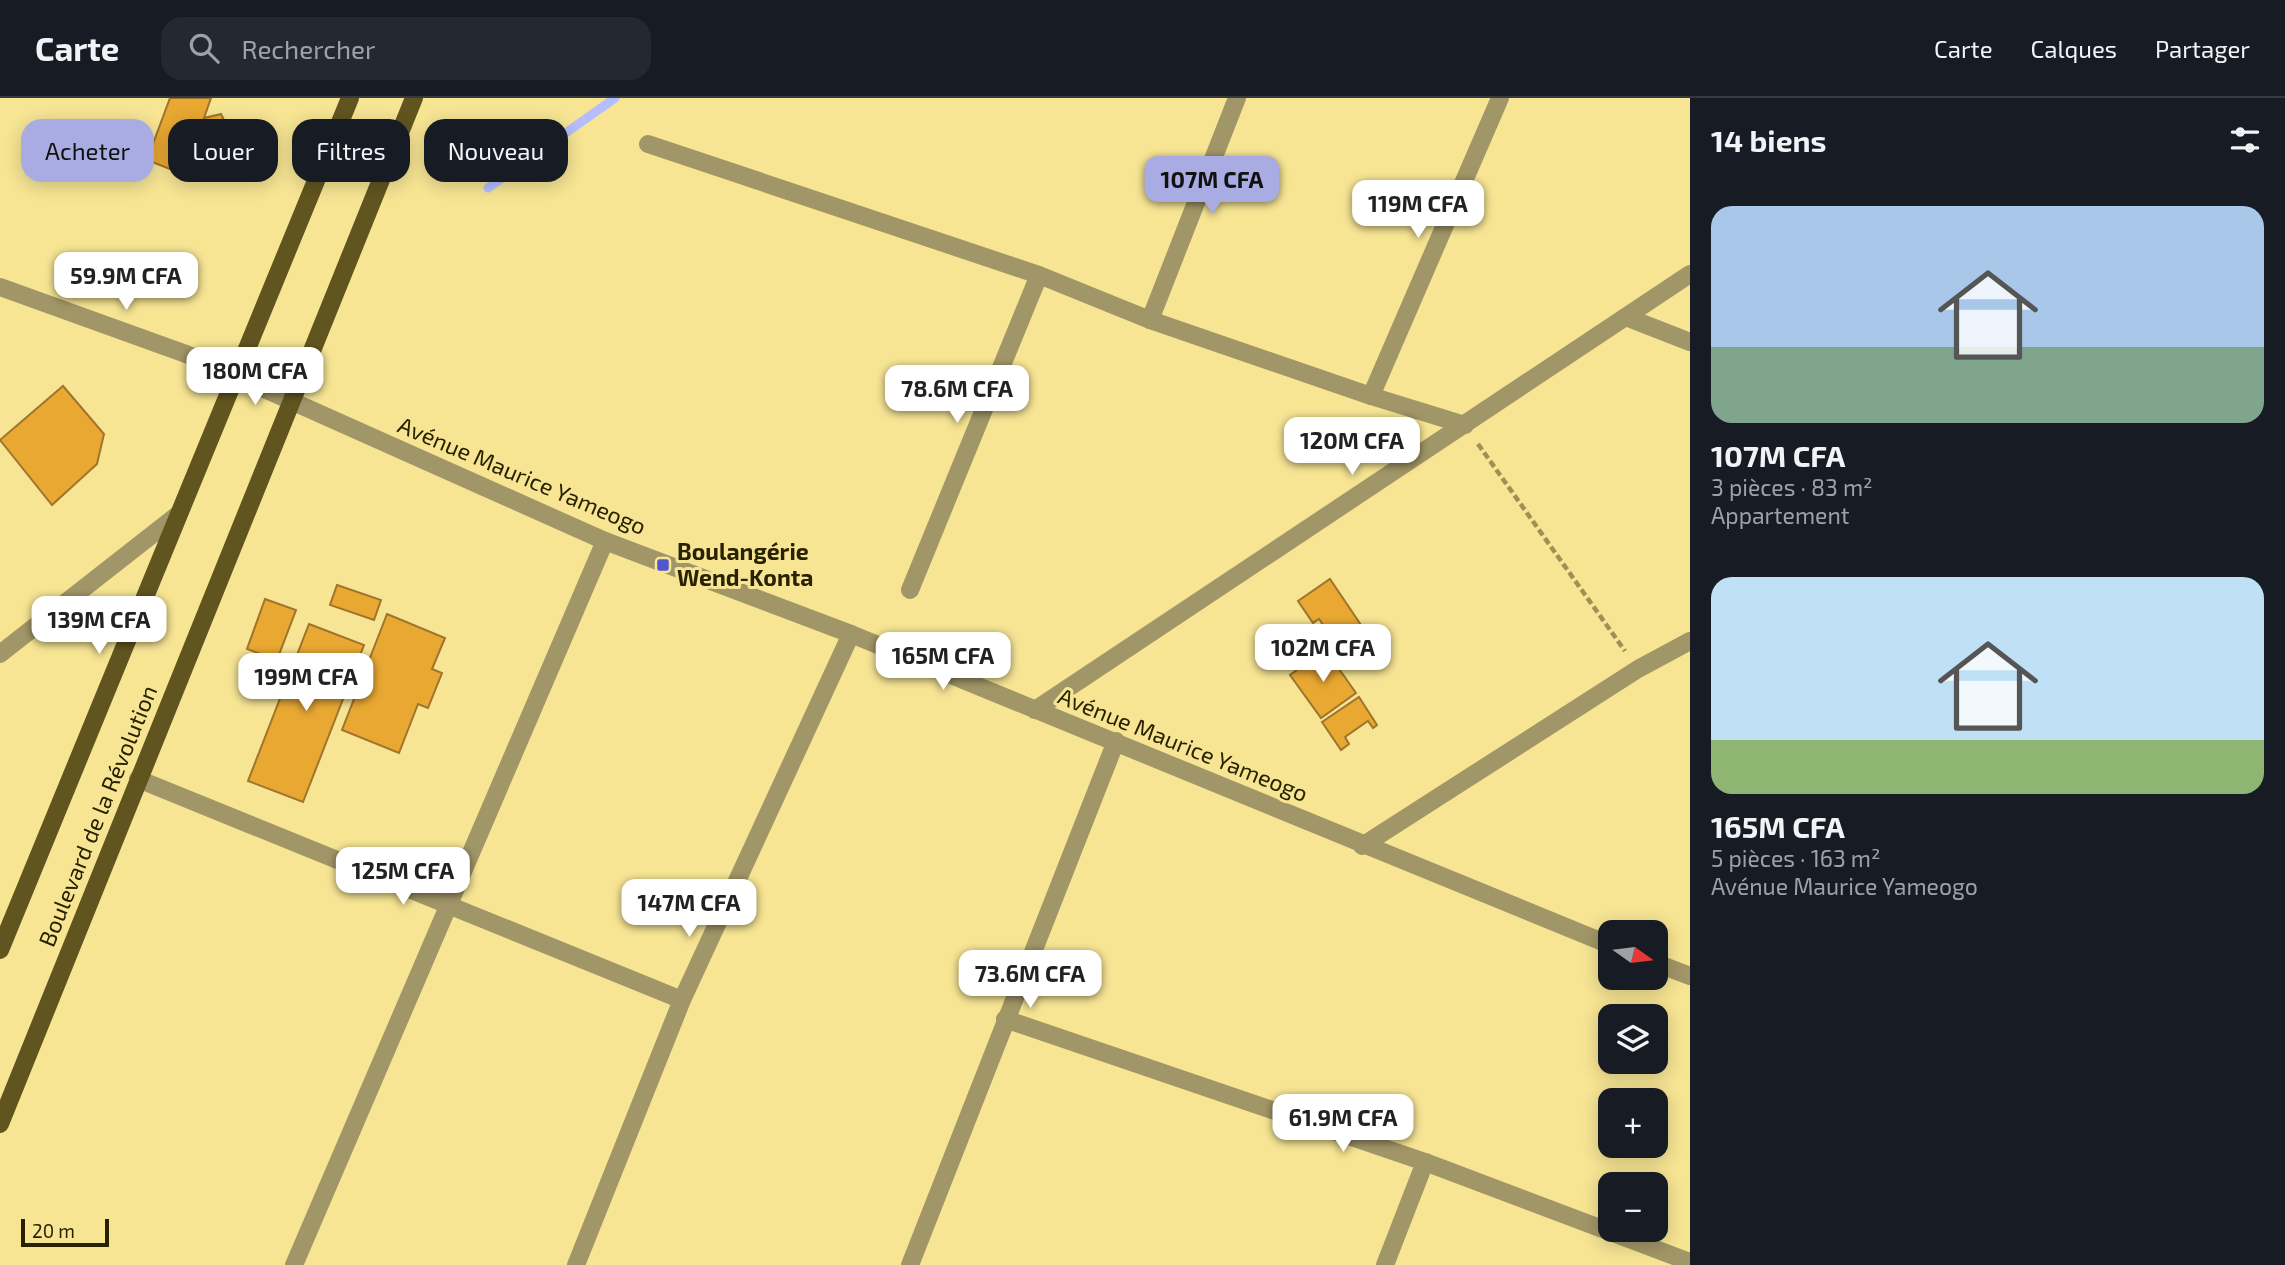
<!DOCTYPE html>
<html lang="fr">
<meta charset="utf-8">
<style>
body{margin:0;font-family:"Exo 2",sans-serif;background:#242831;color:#f1f3f6;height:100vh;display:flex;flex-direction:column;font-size:26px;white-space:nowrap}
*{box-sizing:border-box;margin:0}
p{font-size:23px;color:#9ea1a6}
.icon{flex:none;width:38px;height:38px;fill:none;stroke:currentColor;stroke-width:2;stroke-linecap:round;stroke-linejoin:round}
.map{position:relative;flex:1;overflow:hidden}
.panel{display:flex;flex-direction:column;background:#171b24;width:595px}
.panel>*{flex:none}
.guide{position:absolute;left:21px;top:21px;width:665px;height:63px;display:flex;gap:14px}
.needle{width:46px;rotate:104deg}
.fabs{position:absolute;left:1598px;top:822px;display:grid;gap:14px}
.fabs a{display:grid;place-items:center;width:70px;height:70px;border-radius:14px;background:#171b24;box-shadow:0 4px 18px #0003;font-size:35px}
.scale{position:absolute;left:21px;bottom:18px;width:88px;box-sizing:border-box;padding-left:7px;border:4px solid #292200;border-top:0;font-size:19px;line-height:24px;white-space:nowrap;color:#292200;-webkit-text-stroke:5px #f7e594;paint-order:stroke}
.price{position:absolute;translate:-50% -60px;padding:0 16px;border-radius:14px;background:#fff;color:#222;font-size:23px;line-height:46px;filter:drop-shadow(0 2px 4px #0008)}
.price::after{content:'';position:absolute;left:50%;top:42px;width:21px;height:16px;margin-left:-10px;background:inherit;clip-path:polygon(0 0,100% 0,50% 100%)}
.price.on{background:#a9ace3;color:#111}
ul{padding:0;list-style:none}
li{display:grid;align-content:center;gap:14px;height:371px;padding:0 21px}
li span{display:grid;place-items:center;height:217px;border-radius:21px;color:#555}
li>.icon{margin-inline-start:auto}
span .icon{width:126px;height:126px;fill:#fffc;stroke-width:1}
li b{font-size:30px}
h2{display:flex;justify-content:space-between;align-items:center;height:84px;padding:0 21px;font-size:30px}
.chip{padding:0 24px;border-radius:21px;background:#171b24;box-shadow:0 4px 18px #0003;font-size:24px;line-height:63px}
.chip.on{background:#a9ace3;color:#111}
header{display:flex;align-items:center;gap:42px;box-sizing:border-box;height:98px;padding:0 35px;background:#171b24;border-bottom:2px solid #363941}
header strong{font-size:33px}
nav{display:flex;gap:38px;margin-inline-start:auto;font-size:24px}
.search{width:490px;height:63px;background:#242831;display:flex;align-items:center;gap:18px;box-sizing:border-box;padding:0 24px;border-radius:21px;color:#9ea1a6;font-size:26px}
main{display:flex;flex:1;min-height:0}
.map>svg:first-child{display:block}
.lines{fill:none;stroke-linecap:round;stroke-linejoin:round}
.stream{stroke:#b4befc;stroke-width:9}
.building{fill:#e9a832;stroke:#9f742c;stroke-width:2}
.path{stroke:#9f9155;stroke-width:4.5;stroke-dasharray:7 3.5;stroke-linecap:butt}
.minor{stroke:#a19667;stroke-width:18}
.major{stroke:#61551f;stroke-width:18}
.poi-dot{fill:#5255cc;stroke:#f7e594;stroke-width:2.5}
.labels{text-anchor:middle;stroke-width:6;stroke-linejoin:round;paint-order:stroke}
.street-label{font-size:23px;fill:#292200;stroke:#f7e594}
.poi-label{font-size:23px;font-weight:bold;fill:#292200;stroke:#f7e594;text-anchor:start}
</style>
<header>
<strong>Carte</strong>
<div class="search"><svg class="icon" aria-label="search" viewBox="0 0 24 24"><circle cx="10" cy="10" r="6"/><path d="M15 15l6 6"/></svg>Rechercher</div>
<nav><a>Carte</a><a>Calques</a><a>Partager</a></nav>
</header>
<main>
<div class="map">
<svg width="1690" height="1167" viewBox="0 0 1690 1167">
<rect width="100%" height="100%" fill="#f7e594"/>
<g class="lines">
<!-- stream -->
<path class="stream" d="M488 90 615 0"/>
</g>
<!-- building -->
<g class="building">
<path d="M170 0H211L204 20 221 16 228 30 214 34 195 81 147 62Z"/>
<path d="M63 288 104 336 97 366 52 407 0 342Z"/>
<path d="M1330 481 1361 527 1329 549 1325 543 1331 539 1319 521 1313 525 1298 503Z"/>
<path d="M337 487 381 502 374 522 330 507Z"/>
<path d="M265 501 296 512 277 562 247 551Z"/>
<path d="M387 516 445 540 432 571 442 575 428 610 418 606 399 655 342 632Z"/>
<path d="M309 526 364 547 303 704 248 683Z"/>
<path d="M1325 551 1356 595 1321 620 1290 577Z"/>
<path d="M1359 599 1377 627 1373 630 1368 623 1345 639 1349 646 1341 652 1322 624Z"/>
</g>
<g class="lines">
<!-- path -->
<path class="path" d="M1478 346 1625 553"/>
<!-- minor -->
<g class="minor">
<path d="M648 46 1039 177 1150 222 1371 298 1465 327"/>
<path d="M0 189 186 256 605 443 851 536 1610 847"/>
<path d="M1626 219 1690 244"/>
<path d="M1150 222 1237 0"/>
<path d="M1371 298 1500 0"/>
<path d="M910 492 1039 177"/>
<path d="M0 556 176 418"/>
<path d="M1035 612 1690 176"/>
<path d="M138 681 682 902"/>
<path d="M1362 748 1638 571 1690 543"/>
<path d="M1656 865 1690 878"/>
<path d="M1005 921 1425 1064 1690 1164"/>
<path d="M294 1167 605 443"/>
<path d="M576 1167 682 902 851 536"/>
<path d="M910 1167 1116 643"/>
<path d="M1385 1167 1425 1064"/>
</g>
<!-- major -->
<g class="major">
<path d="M0 852 350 0"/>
<path d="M0 1026 414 0"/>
</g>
</g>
<!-- markers -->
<rect class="poi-dot" x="656" y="460" width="14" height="14" rx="3.5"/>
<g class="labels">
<!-- street labels -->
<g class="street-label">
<text transform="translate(522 378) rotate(23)" y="8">Avénue Maurice Yameogo</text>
<text transform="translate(1183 647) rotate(22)" y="8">Avénue Maurice Yameogo</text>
<text transform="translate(98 718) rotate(-68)" y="8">Boulevard de la Révolution</text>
</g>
<!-- poi labels -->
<g class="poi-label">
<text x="677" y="462">Boulangérie<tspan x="677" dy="26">Wend-Konta</tspan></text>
</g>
</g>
</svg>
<div class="fabs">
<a><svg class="needle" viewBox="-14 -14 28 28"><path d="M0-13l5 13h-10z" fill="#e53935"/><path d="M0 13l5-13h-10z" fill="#9ea1a6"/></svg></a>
<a><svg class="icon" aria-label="layers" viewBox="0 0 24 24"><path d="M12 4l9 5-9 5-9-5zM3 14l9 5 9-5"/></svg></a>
<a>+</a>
<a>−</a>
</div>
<div class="scale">20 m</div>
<b class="price on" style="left:1212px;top:118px">107M CFA</b>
<b class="price" style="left:1418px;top:142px">119M CFA</b>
<b class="price" style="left:126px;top:214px">59.9M CFA</b>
<b class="price" style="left:255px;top:309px">180M CFA</b>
<b class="price" style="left:957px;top:327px">78.6M CFA</b>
<b class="price" style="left:1352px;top:379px">120M CFA</b>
<b class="price" style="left:99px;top:558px">139M CFA</b>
<b class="price" style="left:1323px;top:586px">102M CFA</b>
<b class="price" style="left:943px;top:594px">165M CFA</b>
<b class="price" style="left:306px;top:615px">199M CFA</b>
<b class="price" style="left:403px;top:809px">125M CFA</b>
<b class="price" style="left:689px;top:841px">147M CFA</b>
<b class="price" style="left:1030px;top:912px">73.6M CFA</b>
<b class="price" style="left:1343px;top:1056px">61.9M CFA</b>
<div class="guide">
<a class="chip on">Acheter</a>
<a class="chip">Louer</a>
<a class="chip">Filtres</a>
<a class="chip">Nouveau</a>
</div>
</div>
<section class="panel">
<h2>14 biens<svg class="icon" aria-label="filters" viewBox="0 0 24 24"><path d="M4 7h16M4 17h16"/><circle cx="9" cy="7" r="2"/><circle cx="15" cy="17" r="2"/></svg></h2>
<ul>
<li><span style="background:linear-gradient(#a9c7e8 65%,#7fa58c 0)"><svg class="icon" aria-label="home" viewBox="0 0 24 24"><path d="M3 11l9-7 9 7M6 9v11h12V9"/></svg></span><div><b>107M CFA</b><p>3 pièces · 83 m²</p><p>Appartement</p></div></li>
<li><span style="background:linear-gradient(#bfe0f5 75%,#8fb573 0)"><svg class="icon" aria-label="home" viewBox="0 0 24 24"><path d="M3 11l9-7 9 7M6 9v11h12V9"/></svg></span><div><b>165M CFA</b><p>5 pièces · 163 m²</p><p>Avénue Maurice Yameogo</p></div></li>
</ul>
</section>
</main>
